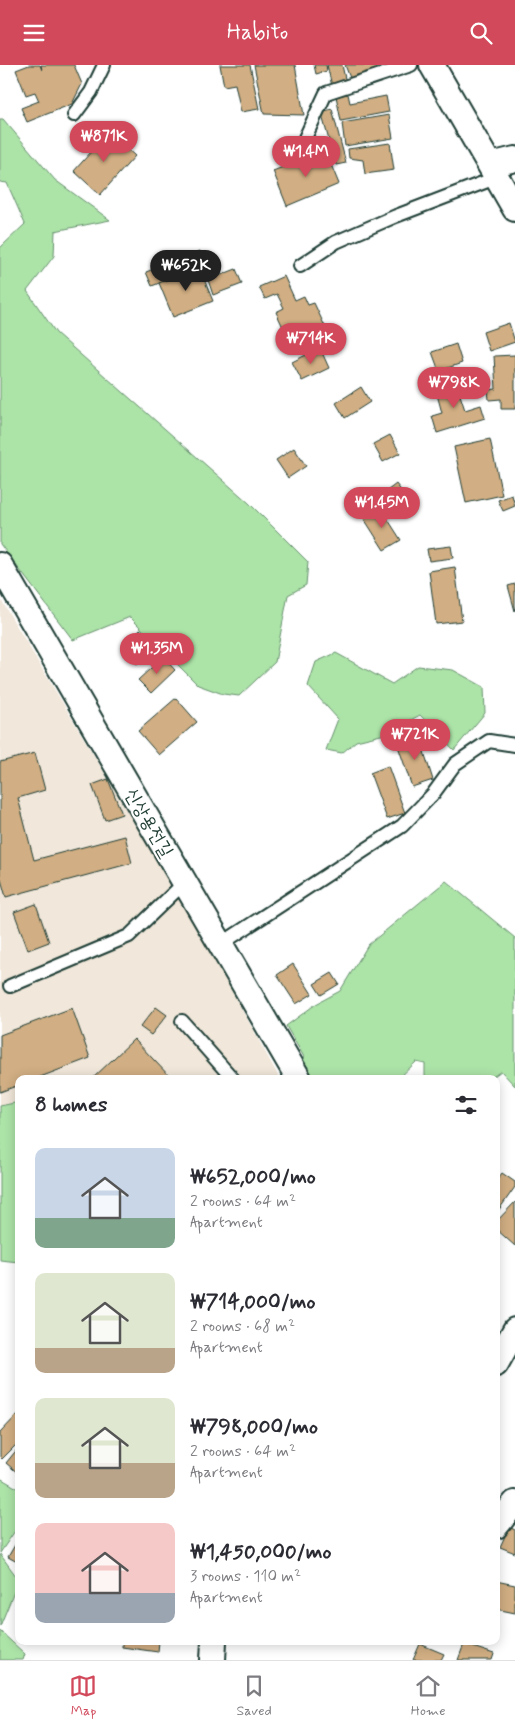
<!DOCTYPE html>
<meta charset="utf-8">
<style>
body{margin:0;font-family:Mynerve,"Poor Story",sans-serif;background:#f7f7f7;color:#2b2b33;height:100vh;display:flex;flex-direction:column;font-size:19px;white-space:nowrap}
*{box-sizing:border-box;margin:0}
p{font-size:16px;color:#7c7c81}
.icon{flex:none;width:28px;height:28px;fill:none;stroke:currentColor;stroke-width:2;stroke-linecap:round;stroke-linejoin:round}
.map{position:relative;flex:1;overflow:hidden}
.sheet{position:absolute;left:15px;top:1010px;width:485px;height:570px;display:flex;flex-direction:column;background:#fff;border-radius:10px;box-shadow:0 2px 12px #0003}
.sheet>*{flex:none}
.price{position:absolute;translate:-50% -42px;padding:0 11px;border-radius:18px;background:#d1495b;color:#fff;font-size:16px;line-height:32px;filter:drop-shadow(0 1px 2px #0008)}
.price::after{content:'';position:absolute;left:50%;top:30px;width:15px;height:11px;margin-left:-8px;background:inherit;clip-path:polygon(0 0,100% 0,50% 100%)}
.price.on{background:#222;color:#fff}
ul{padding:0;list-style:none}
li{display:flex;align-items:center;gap:15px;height:125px;padding:0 20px}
li span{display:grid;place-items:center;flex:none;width:140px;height:100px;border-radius:10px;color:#555}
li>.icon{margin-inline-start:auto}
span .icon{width:60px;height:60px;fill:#fffc;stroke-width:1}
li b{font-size:21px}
h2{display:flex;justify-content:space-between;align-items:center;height:60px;padding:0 20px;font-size:21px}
header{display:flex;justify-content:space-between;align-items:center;height:65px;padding:0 20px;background:#d1495b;color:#fff;font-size:22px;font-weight:600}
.tab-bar{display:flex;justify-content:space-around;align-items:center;height:70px;border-top:1px solid #e1e1e2;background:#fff;font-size:14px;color:#7c7c81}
.tab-bar a{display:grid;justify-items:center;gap:2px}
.tab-bar .on{color:#d1495b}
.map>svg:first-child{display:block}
.built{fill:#f1e7da}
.green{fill:#ace3a7;stroke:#66906e}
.building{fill:#d1ae83;stroke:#1f3d34}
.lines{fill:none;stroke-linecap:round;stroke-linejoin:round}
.lane-casing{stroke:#1f3d34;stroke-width:16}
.street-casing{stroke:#1f3d34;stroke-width:28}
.lane{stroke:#fff;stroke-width:12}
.street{stroke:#fff;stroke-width:24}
.labels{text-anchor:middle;stroke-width:4;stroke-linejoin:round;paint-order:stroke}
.street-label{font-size:19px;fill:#1f3d34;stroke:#fff}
</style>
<header><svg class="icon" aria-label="menu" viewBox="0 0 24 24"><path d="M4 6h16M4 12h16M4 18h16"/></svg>Habito<svg class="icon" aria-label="search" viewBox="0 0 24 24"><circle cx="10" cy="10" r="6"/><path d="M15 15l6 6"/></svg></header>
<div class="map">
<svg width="515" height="1595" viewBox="0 0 515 1595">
<rect width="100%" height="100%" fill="#fff"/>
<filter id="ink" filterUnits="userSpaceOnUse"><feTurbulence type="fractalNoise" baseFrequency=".02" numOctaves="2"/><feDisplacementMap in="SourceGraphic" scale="10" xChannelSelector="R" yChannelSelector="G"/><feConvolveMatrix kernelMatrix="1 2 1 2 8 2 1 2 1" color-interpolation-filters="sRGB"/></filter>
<g filter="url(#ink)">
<!-- built -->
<path class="built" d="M0 533 200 868 280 1014H19V1037L0 1041Z"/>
<!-- green -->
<g class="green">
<path d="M0 54H3L55 115 110 155 55 166 54 191 27 226 56 268 249 438 308 497 306 520 288 530 275 597 239 631 223 629 198 620 130 552 73 575 0 479V183L25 159 7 118 0 117Z"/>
<path d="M336 588 392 619 418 601 453 605 484 622 485 648 454 685 420 650 385 669 356 676 342 688 326 685 338 654 308 621 316 597Z"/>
<path d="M446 816 515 873V1021L501 1006 490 1014H425V999L416 997 398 1014H306L300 998 304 992 286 961 316 939 340 926 368 880Z"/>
<path d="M19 1037V1197L0 1195V1041Z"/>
<path d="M0 1413 19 1424V1460L0 1488Z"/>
<path d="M0 1489 19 1515 0 1561Z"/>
<path d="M0 1566 25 1589 23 1595H0Z"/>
</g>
<!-- building -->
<g class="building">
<path d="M29 0H40L42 5 41 0H74L82 19 72 39 27 57 21 43 39 36 35 27 26 30 16 5Z"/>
<path d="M220 0H250L259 44 241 47 235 19 224 21Z"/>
<path d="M254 0H295L304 50 264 49Z"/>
<path d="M314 0H326L327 6 316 9Z"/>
<path d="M327 0H342L346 18 332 21Z"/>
<path d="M345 0H386V2L350 13Z"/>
<path d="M348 29 350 38 386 31 389 47 341 56 336 31Z"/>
<path d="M332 44 346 98 336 100 321 47Z"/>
<path d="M389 50 393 73 345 81 342 58Z"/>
<path d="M109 67 135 91 100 130 74 106Z"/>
<path d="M390 78 394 105 365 109 363 95 349 93 348 84Z"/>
<path d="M325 85 339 119 287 141 273 106Z"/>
<path d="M200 186 205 199 152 221 146 207Z"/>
<path d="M199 202 213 236 173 252 159 218Z"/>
<path d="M236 204 242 219 213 230 208 215Z"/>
<path d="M284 211 295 235 304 231 308 240 314 238 329 270 308 279 302 264 287 271 276 247 284 243 277 229 265 234 259 222Z"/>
<path d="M509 258 515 277 489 286 483 267Z"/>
<path d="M456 279 462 298 439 306 432 287Z"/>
<path d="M320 283 329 303 302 316 292 297Z"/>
<path d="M515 290V344H501V334L489 335 488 325 496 324 494 291Z"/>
<path d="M455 315 465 345 481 340 485 353 437 368 432 351 442 348 435 322Z"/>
<path d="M361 322 370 337 345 353 336 338Z"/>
<path d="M390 370 400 388 383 397 373 379Z"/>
<path d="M490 374 502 430 466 438 454 382Z"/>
<path d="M294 383 306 401 288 413 276 395Z"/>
<path d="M396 419 403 428 386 441 379 432Z"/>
<path d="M512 430 515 441 503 446 498 435Z"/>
<path d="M380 442 401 475 384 485 363 452Z"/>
<path d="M451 481 453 493 429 496 427 484Z"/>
<path d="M455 502 462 556 436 559 429 506Z"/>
<path d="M515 519V546L508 521Z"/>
<path d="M140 564 155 578 137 599 122 585Z"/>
<path d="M163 592 175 605 151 628 138 615Z"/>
<path d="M176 633 197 657 159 690 138 666Z"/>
<path d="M419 671 433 715 412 722 397 678Z"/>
<path d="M35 688 45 725 18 733 34 795 125 771 132 798 6 832 0 811V697Z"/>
<path d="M388 701 405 748 387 754 370 708Z"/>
<path d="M108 714 122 749 105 755 92 720Z"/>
<path d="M36 839 49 877 28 885 14 847Z"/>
<path d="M293 899 312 929 296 939 277 910Z"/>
<path d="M332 908 339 919 321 930 314 919Z"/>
<path d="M156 942 167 950 151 970 140 962Z"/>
<path d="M72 943 90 993 35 1014H19V1020L0 1027V970Z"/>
<path d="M134 974 172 1014H92Z"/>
<path d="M502 1108 515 1117V1122L498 1146 496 1116Z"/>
<path d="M515 1137V1181L496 1164V1157Z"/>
<path d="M19 1348V1377L2 1394 0 1392V1368Z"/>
<path d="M19 1382V1409L6 1398Z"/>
<path d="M509 1462 515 1465V1488L500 1482Z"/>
<path d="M19 1473V1498L8 1492Z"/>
<path d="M496 1516 515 1520V1548L496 1544Z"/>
<path d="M122 1576H159L158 1587 122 1582Z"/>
<path d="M420 1579 444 1589 441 1595H413Z"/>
<path d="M464 1579 494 1589 492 1595H458Z"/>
</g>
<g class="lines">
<!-- lane casing -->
<g class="lane-casing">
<g id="lane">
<path d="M74 50 91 27 104 0"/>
<path d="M305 73 326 28 411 0"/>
<path d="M300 201 336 177 396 151 498 112"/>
<path d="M221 879 402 761 433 729 455 699 489 676 515 680"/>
<path d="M10 921 129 871 185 817"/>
<path d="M182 956 233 1014"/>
</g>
</g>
<!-- street casing -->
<g class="street-casing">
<g id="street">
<path d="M432 0 515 144"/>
<path d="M491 100 515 94"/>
<path d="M0 500 299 1014"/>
<path d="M496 1299 515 1265"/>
<path d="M496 1461 515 1438"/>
<path d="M213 1595 214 1576"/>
</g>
</g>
<!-- lane -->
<use href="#lane" class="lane"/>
<!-- street -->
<use href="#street" class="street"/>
</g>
</g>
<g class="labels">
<!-- street labels -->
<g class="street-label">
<text transform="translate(150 757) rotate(60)" y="7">신상용전길</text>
</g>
</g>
</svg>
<b class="price" style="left:104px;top:98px">₩871K</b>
<b class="price" style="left:306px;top:113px">₩1.4M</b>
<b class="price on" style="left:186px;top:227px">₩652K</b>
<b class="price" style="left:311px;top:300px">₩714K</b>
<b class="price" style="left:454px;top:344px">₩798K</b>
<b class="price" style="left:382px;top:464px">₩1.45M</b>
<b class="price" style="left:157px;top:610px">₩1.35M</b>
<b class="price" style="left:415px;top:696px">₩721K</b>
<section class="sheet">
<h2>8 homes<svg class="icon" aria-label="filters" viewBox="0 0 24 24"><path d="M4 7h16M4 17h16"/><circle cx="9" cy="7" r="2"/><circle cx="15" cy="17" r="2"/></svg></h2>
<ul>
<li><span style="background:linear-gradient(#c9d6e8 70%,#7fa58c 0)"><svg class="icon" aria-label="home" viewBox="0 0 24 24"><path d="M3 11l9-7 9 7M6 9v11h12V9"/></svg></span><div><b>₩652,000/mo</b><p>2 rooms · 64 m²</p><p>Apartment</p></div></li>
<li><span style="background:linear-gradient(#dfe7d0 75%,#b9a48a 0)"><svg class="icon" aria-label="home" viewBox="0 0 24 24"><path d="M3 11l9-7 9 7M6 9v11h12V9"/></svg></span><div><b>₩714,000/mo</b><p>2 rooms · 68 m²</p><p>Apartment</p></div></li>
<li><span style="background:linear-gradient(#dfe7d0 65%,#b9a48a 0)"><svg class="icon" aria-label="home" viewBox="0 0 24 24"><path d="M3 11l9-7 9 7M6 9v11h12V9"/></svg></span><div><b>₩798,000/mo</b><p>2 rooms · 64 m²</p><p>Apartment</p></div></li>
<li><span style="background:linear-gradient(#f6c9c9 70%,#9aa5b1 0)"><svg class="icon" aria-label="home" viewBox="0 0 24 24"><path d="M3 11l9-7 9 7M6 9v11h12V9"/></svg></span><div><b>₩1,450,000/mo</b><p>3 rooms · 110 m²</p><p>Apartment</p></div></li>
</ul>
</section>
</div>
<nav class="tab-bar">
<a class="on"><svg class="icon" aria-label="map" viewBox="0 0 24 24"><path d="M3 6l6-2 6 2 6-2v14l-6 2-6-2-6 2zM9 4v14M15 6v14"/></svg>Map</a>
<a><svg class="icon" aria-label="saved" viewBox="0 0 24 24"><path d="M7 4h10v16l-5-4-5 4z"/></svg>Saved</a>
<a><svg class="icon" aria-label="home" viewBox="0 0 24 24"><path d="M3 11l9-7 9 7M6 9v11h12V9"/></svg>Home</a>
</nav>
